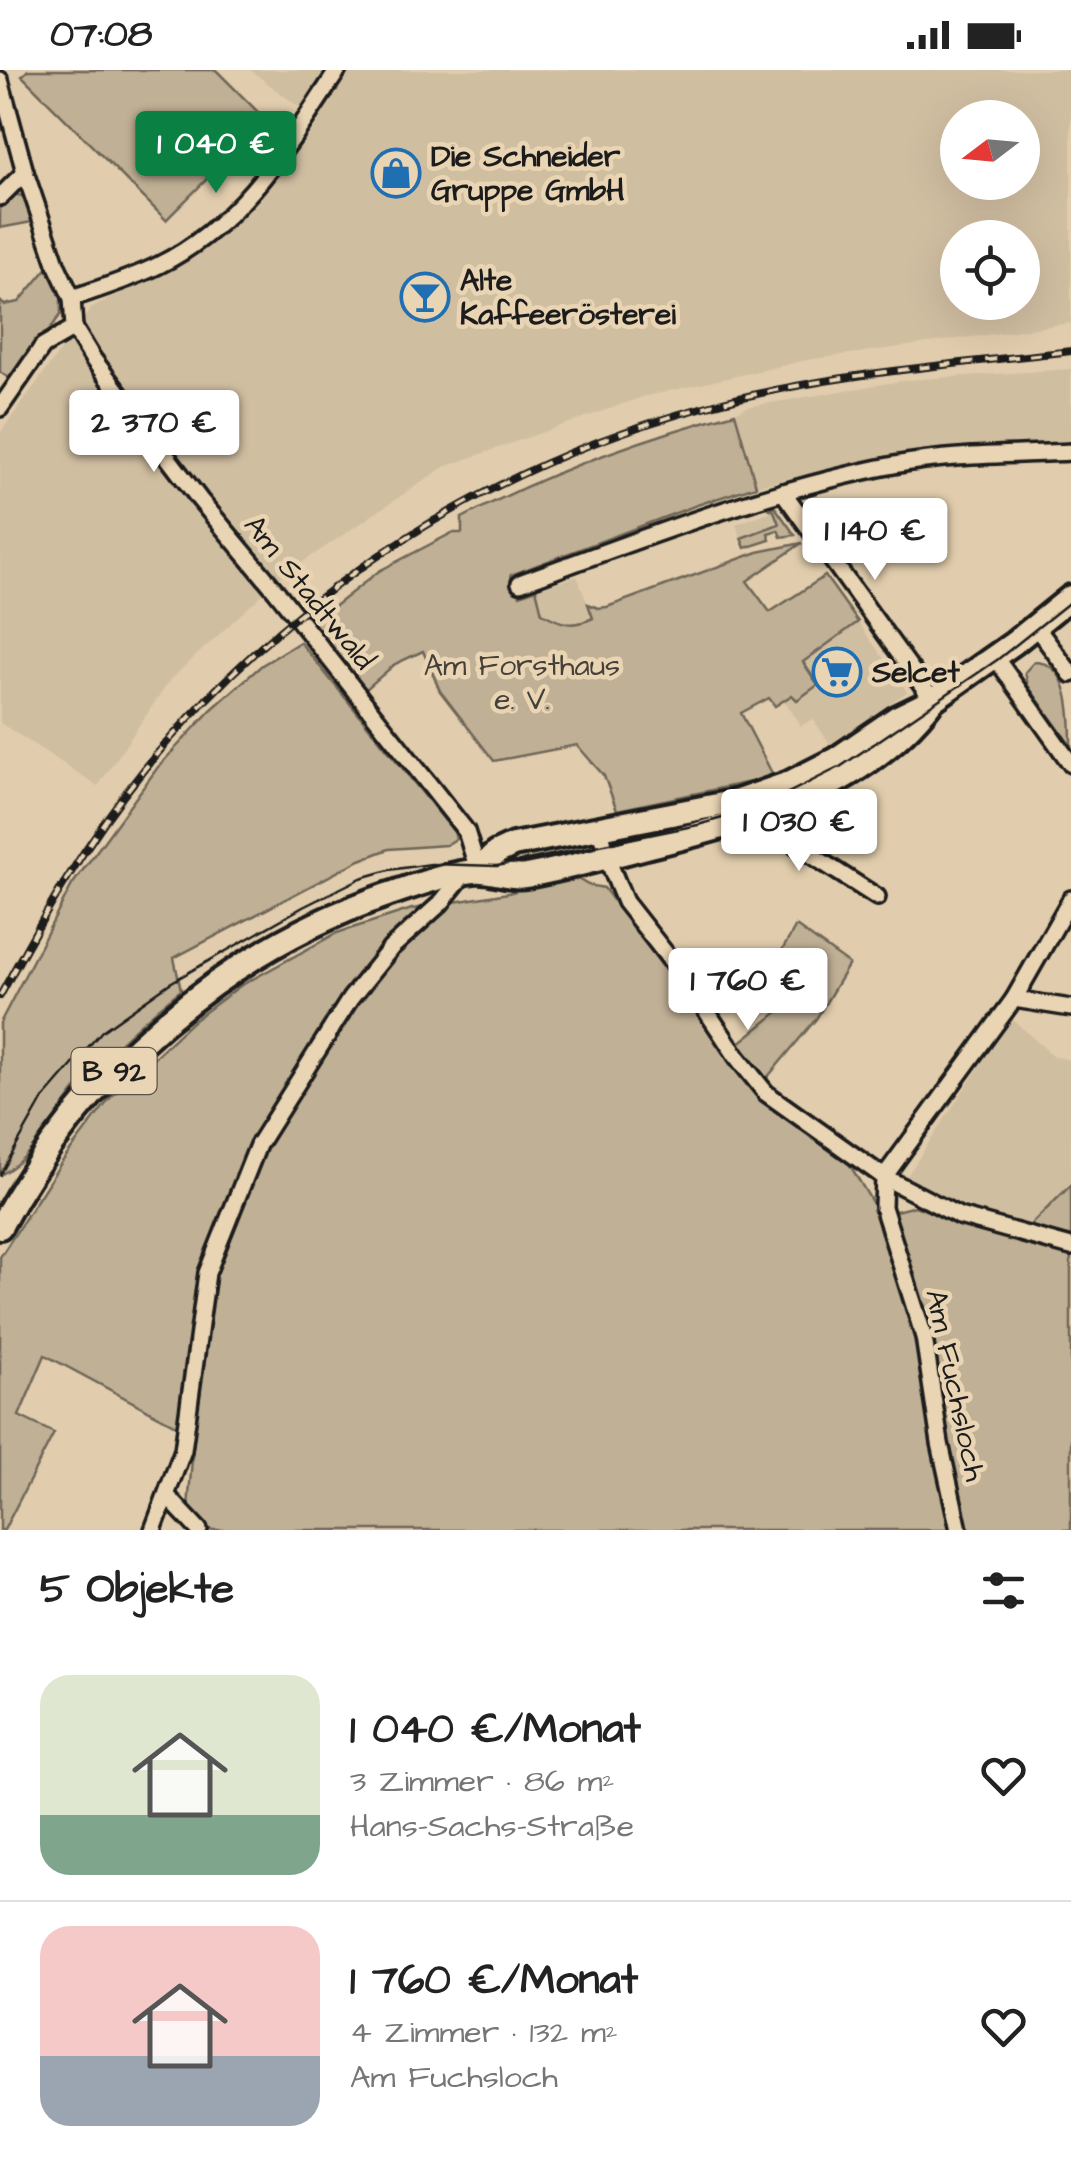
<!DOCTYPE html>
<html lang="de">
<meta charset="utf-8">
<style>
body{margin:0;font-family:"Architects Daughter",sans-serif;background:#f6f6f6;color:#222;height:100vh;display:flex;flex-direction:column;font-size:38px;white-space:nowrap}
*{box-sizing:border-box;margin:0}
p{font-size:32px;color:#767676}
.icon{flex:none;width:55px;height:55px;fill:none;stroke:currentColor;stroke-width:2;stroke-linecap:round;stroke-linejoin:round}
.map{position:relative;height:1460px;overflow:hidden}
.side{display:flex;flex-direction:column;background:#fff;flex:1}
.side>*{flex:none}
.needle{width:65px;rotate:254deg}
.fabs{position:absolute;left:940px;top:30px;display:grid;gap:20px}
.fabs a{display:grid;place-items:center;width:100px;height:100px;border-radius:50%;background:#fff;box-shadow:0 10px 40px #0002;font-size:50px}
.price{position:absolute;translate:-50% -85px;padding:0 22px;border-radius:10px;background:#fff;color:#222;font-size:32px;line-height:65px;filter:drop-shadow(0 2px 5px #0008)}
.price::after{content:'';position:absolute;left:50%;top:60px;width:30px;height:22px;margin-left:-15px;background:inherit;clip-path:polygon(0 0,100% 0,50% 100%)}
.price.active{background:#0b8043;color:#fff}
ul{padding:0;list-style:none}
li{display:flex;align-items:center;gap:30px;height:250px;padding:0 40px}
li+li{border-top:2px solid #e0e0e0}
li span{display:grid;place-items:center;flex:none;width:280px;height:200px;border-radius:30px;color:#555}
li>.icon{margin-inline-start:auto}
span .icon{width:120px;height:120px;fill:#fffc;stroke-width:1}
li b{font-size:42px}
h2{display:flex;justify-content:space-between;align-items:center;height:120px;padding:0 40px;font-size:42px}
.status{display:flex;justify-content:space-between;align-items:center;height:70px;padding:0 50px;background:#fff;direction:ltr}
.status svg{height:28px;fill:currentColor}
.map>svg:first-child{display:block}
.built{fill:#d0bea1;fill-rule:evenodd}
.green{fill:#c0b095;stroke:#6e6658;stroke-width:2.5}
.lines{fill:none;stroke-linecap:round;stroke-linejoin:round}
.minor-casing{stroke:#1c1c1c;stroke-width:22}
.primary-casing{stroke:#1c1c1c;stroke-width:30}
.minor{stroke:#e9d4b3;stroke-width:15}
.primary{stroke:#e9d4b3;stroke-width:22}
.tram{stroke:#1c1c1c;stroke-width:2.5}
.rail-casing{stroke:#1c1c1c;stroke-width:8}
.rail{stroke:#e9d4b3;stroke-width:4;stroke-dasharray:11;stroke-linecap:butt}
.labels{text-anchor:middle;stroke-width:9;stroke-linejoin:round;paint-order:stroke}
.shield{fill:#e9d4b3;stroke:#5a5349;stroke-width:2.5}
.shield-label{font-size:28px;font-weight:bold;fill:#1c1c1c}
.poi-label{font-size:30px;font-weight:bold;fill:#1c1c1c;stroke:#e9d4b3;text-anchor:start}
.street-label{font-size:30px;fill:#1c1c1c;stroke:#e9d4b3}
.park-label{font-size:30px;fill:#45413a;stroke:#e9d4b3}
</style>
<div class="status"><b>07:08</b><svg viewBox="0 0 49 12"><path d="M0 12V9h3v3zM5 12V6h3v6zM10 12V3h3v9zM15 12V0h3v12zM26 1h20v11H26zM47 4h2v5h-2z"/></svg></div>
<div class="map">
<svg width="1071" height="1460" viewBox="0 0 1071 1460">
<rect width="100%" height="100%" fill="#e1cdad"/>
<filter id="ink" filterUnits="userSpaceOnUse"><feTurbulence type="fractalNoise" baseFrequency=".01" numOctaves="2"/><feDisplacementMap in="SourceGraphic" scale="20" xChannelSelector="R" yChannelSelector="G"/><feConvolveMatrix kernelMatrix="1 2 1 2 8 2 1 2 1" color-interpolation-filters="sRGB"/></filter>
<g filter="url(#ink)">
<!-- built -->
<g class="built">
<path d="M250 0H1071V253L807 290 643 327 444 397 282 506 170 610 98 716 0 653V363L92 237 183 192 231 158 260 130 319 52ZM958 48H1022V112H958ZM958 168H1022V232H958Z"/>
<path d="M1071 299V376L896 384 756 416 735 343 747 337 907 310Z"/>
<path d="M774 440 779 454 741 468 736 454Z"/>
<path d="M577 506 593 548 578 555H563L542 543 536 519Z"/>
<path d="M858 552 907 622 830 674 813 649 801 656 784 630 793 625 796 630 818 614 802 592Z"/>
<path d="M1011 948 1053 986 1071 990V1115L1025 1160 982 1149 903 1112Z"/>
</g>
<!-- green -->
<g class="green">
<path d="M28 0H216L266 50 166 150 22 6Z"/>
<path d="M13 124 27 127 37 151 0 158V135Z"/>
<path d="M50 195 61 224V244L0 329 10 309 0 302V231L4 235 19 232Z"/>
<path d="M735 343 756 416 697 435 511 505 520 525 536 519 542 543C562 554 572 558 593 548L588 534 598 538 607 537 758 482 802 473 747 511 770 542 825 506 858 552 803 592 818 615 797 630 792 625 775 636 769 628 741 643 774 707 617 740 604 706 577 675 494 691 440 621 423 581 395 594 365 620 313 553 379 501 452 463H462V448C549 402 640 369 735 343Z"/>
<path d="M775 437 795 465 781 467 778 460 768 463 770 470 745 478 741 468 779 454 774 441 770 439Z"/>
<path d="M300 572 454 762 456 769 446 775 389 779 360 790 174 888 181 920C146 947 112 979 82 1012 57 1041 33 1089 0 1105V953L72 815 158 697 211 640 262 595Z"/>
<path d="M1034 592C1071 592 1071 646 1071 676L1028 616 1025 602Z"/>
<path d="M571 805 588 815 604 818 739 999 850 1095 876 1139 892 1142 915 1136 979 1161 1020 1170 1025 1160 1071 1115V1460H211L188 1438 194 1365 45 1285 19 1346 54 1363 4 1460H0V1187L61 1093 111 1027 193 951 240 916 337 863 412 839 508 823Z"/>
<path d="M796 856 849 894 816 949 766 1009 738 974 785 936 763 914Z"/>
</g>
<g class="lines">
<!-- minor casing -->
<g class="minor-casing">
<g id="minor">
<path d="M0 10 25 102 57 196 72 228 74 258 93 289 200 430 276 521 466 761 478 800"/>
<path d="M0 127 25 102"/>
<path d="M72 228C101 218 131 209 159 195 242 154 289 74 338 0"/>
<path d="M0 338 43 276 74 258"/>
<path d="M783 422 933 630"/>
<path d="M520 513C643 468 766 420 894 395 951 384 1013 385 1071 382"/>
<path d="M1036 557 1071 604"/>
<path d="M995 587 1071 694"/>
<path d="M764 746 774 761 877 827"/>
<path d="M600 757 607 788 625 832 684 907 737 987 766 1023 884 1107 959 1146 1071 1177"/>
<path d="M1014 929 1071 938"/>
<path d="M884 1107 883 1137 924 1267 940 1373 959 1460"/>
<path d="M884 1107 1014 929 1071 829"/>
<path d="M167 1426 199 1460"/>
<path d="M153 1460 183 1380 207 1203 258 1075 350 929 391 878 441 833 465 803"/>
</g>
</g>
<!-- primary casing -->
<g class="primary-casing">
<g id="primary">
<path d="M478 800 496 783 513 775 738 731 787 714 836 689 896 648 933 630 1014 573 1071 527"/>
<path d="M0 1157C81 1005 223 881 387 825 414 816 445 804 474 801 491 799 508 809 526 806 571 798 614 785 658 774 759 749 868 717 933 630"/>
</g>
</g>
<!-- minor -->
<use href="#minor" class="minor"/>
<!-- primary -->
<use href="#primary" class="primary"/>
<!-- tram -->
<path class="tram" d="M0 1105 43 1029 102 961 170 913 303 837 361 808 389 800 431 794 497 796 698 755 760 737 840 697 997 590 1071 531"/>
<!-- rail casing -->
<g class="rail-casing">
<path id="rail" d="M0 926C42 848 86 771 142 702 286 524 484 397 704 337 823 304 949 295 1071 281"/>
</g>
<!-- rail -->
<use href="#rail" class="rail"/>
</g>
</g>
<!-- icons -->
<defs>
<g id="shop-ring" transform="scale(2.5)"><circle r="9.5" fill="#e9d4b3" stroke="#1f6fb2" stroke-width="1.5"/><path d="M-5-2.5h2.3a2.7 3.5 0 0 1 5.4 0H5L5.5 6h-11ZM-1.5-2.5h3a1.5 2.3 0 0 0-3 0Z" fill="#1f6fb2"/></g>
<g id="bar-ring" transform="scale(2.5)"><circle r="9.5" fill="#e9d4b3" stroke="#1f6fb2" stroke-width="1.5"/><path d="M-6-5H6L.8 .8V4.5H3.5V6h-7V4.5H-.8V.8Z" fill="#1f6fb2"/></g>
<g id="supermarket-ring" transform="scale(2.5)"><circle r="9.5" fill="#e9d4b3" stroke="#1f6fb2" stroke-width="1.5"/><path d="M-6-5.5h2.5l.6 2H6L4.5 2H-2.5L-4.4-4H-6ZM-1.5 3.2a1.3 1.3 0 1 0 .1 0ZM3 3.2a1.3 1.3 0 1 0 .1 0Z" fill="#1f6fb2"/></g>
</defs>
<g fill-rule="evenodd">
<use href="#shop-ring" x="396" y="103"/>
<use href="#bar-ring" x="425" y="227"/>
<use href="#supermarket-ring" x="837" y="602"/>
</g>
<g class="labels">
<!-- shield labels -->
<rect class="shield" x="71.5" y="978" width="85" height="46" rx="8"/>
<g class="shield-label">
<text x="114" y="1011">B 92</text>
</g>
<!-- poi labels -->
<g class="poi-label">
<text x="431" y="96">Die Schneider<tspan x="431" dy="34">Gruppe GmbH</tspan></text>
<text x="460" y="220">Alte<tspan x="460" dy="34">Kaffeerösterei</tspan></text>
<text x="872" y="612">Selcet</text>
</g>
<!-- street labels -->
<g class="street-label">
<text transform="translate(310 522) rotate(51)" y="10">Am Stadtwald</text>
<text transform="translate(956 1315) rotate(78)" y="10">Am Fuchsloch</text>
</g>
<!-- park labels -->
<g class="park-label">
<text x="522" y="605">Am Forsthaus<tspan x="522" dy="34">e. V.</tspan></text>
</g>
</g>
</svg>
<div class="fabs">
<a><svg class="needle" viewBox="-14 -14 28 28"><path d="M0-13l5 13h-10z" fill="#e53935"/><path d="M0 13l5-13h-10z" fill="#767676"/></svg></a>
<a><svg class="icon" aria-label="locate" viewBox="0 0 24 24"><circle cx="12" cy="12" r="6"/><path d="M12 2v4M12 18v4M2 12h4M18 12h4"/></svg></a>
</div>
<b class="price active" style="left:216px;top:126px">1 040 €</b>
<b class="price" style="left:154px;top:405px">2 370 €</b>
<b class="price" style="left:875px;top:513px">1 140 €</b>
<b class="price" style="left:799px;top:804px">1 030 €</b>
<b class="price" style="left:748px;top:963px">1 760 €</b>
</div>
<section class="side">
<h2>5 Objekte<svg class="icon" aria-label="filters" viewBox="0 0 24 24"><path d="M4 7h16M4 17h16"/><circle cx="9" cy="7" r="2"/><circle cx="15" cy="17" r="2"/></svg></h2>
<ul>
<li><span style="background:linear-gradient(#dfe7d0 70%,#7fa58c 0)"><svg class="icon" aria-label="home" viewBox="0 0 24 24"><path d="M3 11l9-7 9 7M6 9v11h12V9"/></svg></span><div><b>1 040 €/Monat</b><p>3 Zimmer · 86 m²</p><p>Hans-Sachs-Straße</p></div><svg class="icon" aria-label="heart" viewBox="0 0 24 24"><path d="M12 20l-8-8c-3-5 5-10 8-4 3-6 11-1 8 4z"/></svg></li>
<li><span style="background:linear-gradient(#f6c9c9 65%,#9aa5b1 0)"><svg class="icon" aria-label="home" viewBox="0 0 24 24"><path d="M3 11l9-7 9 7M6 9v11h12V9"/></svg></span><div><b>1 760 €/Monat</b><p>4 Zimmer · 132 m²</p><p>Am Fuchsloch</p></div><svg class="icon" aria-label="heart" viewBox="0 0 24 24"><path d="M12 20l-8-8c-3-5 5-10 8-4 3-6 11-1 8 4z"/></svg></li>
</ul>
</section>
